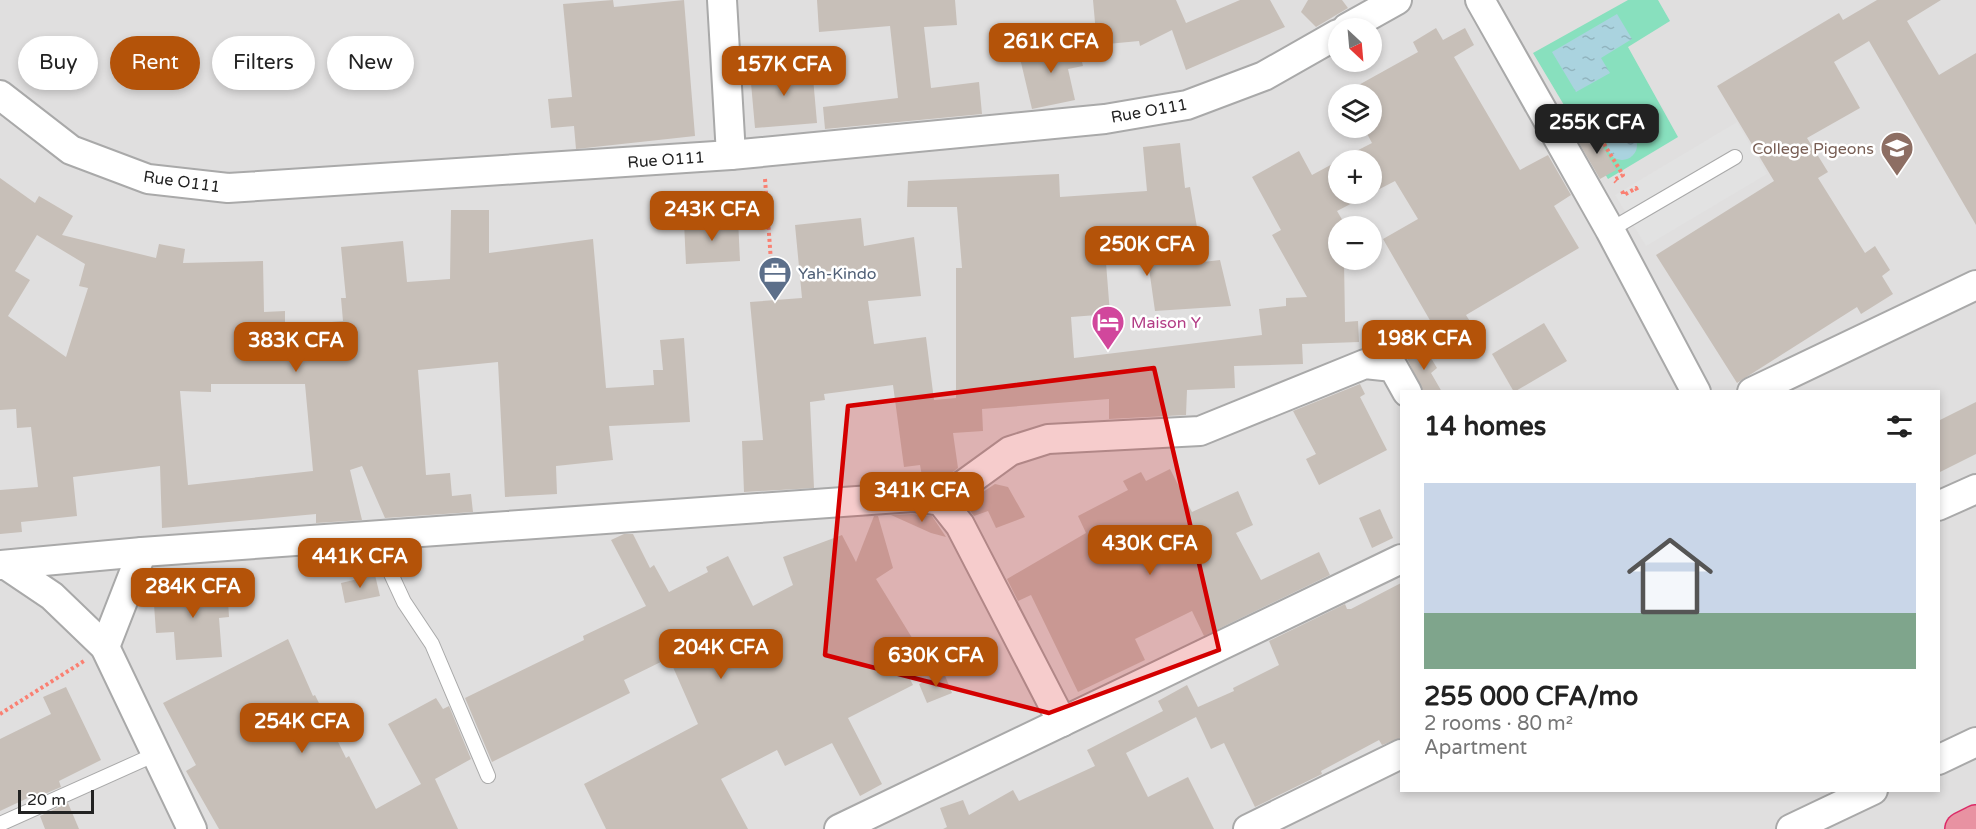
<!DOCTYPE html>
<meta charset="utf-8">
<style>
body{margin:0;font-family:"Varela Round",sans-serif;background:#f6f6f6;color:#222;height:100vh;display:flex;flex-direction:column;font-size:22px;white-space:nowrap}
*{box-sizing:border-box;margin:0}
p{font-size:20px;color:#767676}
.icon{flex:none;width:33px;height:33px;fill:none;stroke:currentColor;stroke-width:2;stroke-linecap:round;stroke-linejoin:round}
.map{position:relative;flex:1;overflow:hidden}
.side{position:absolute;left:1400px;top:390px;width:540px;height:402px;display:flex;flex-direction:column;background:#fff;border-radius:0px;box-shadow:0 3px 9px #0003}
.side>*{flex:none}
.banner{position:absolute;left:18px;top:36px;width:570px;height:54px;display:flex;gap:12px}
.needle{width:39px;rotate:154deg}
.fabs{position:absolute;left:1328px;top:18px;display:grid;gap:12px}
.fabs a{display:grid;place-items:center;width:54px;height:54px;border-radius:50%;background:#fff;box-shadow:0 3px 9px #0003;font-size:30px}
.scale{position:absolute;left:18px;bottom:15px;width:76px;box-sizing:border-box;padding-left:6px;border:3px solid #222;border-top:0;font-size:16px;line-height:21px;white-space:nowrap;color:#222;-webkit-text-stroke:4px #fff;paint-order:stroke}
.price{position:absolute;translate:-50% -51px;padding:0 14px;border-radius:12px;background:#b45309;color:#fff;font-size:20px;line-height:39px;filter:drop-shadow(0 2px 3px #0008)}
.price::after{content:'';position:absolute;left:50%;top:36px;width:18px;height:14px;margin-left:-9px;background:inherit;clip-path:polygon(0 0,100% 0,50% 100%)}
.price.current{background:#222;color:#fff}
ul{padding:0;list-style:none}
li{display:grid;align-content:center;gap:12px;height:318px;padding:0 24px}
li+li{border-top:2px solid #e0e0e0}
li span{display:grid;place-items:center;height:186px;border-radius:0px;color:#555}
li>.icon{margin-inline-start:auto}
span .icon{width:108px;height:108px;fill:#fffc;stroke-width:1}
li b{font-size:26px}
h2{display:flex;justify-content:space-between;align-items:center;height:72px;padding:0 24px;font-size:26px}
.pill{padding:0 21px;border-radius:27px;background:#fff;box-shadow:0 3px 9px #0003;font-size:21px;line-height:54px}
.pill.current{background:#b45309;color:#fff}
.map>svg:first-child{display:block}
.residential{fill:#e0dfdf;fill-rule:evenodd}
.pitch{fill:#88e0be}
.parking{fill:#e2e2e2}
.water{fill:url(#water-ripples)}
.building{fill:#c7bfb8;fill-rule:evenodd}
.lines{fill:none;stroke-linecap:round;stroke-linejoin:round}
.lane-casing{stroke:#a9a9a9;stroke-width:16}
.street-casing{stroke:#a9a9a9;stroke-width:32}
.highway-casing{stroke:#dc2a67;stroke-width:36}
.path{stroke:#fa8072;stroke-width:4;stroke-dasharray:3 3;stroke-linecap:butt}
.lane{stroke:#fff;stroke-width:14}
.street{stroke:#fff;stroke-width:28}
.highway{stroke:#e892a2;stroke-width:33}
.marked{fill:#d40000;fill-opacity:0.2;stroke:#d40000;stroke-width:4.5;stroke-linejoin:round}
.labels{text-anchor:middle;stroke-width:5;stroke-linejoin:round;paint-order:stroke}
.street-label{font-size:16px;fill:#222;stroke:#fff}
.education-label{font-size:16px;fill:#785e54;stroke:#fff;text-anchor:end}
.service-label{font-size:16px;fill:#4e5e75;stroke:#fff;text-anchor:start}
.hotel-label{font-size:16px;fill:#b23c85;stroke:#fff;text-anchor:start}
</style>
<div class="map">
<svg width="1976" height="829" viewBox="0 0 1976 829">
<defs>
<pattern id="water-ripples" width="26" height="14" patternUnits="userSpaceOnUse" patternTransform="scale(1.5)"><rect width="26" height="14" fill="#aad3df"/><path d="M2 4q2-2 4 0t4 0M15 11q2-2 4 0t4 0" fill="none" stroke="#92b5bf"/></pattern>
</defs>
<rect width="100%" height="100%" fill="#f2efe9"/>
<!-- residential -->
<path class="residential" d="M0 0H1976V829H0ZM1338 28H1371V62H1338ZM1338 94H1371V128H1338ZM1338 160H1371V194H1338ZM1338 226H1371V260H1338ZM1401 392H1938V790H1401Z"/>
<!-- pitch -->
<path class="pitch" d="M1628 0H1658L1670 21 1628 47 1678 137 1608 179 1533 53Z"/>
<!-- parking -->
<path class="parking" d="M1737 122 1767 174 1646 246 1615 195Z"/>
<!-- water -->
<g class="water">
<path d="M1617 14 1632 39 1601 58 1610 73 1576 92 1552 52Z"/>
<circle cx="1622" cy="145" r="15"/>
</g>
<!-- building -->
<g class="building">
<path d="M613 0 614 7 684 0 695 136 576 149 574 126 551 128 548 99 572 97 563 4Z"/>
<path d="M817 0H955L957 25 924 27 931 88 979 82 982 114 825 129 823 107 898 98 890 26 819 32Z"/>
<path d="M1093 0H1176L1186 23 1240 0H1270L1285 27 1186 70 1172 30 1140 46 1139 41 1097 45Z"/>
<path d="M1308 0H1342L1348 8 1316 27 1301 12Z"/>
<path d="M1877 0H1941L1907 21 1939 75 1976 53V225L1869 41 1834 62 1860 108 1807 138 1828 172 1818 178 1865 253 1875 246 1890 270 1882 276 1893 294 1861 314 1857 307 1737 383 1656 255 1774 181 1717 86 1839 13 1843 20Z"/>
<path d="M1436 28 1443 40 1465 28 1474 45 1454 57 1520 170 1548 155 1571 195 1554 206 1579 248 1466 315 1480 337 1450 355 1383 239 1418 219 1395 181 1337 211 1346 226H1338V260H1344L1345 322 1358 321 1359 342 1302 344 1303 364 1234 366 1235 388 1187 390 1186 415 1109 419V399L982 409 983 431 953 433 958 468 937 484 923 482 920 465 904 467 893 385 824 394 825 400 810 402 814 488 744 492 742 441 763 440 750 302 802 298 795 225 861 218 864 246 914 237 921 296 868 301 874 344 926 337 934 400 956 398V268H962L957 207H907L908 181 1059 174 1060 197 1147 191 1143 147 1180 143 1185 188 1190 187 1203 262 1220 260 1231 306 1155 311 1146 247 1105 250 1110 314 1071 317 1074 358 1262 335 1259 309 1286 306V298L1307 297 1272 235 1281 230 1252 177 1299 151 1312 175 1338 161V194H1371V160H1339L1372 143 1364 128H1371V94H1347L1346 92 1418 52 1413 42Z"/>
<path d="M1077 41 1083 66 1068 69 1075 100 1032 109 1019 54Z"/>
<path d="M812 66 817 123 755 128 750 72Z"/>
<path d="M1594 131 1616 170 1600 179 1578 141Z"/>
<path d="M0 178 35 203 39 196 73 216 62 235 156 258 159 244 185 249 183 263 263 261 264 312 285 311V326L343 321 341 298H346L341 247 403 241 407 282 450 279 451 210H489V253L593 239 606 388 654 385 653 370H663L660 340 684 338 690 422 609 426 613 460 556 466 557 494 505 497 498 362 418 370 426 475 450 473 452 496 471 494 473 512 385 518 362 466 350 470 362 520 316 523V514L162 528 160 466 73 477 77 516 21 522 22 532 0 534V490L38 487 31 427 17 428 16 409 0 410ZM37 235 85 264 79 286 88 288 66 357 8 316 30 280 15 271ZM211 384H305L313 471 188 485 180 391 211 392Z"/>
<path d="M738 219 740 261 686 264 684 222Z"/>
<path d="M1544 323 1567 361 1514 392 1492 354Z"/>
<path d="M1425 348 1437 368 1431 373 1442 392H1423L1407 358Z"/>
<path d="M1360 384 1365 394 1360 397 1387 450 1319 485 1306 459 1316 454 1293 411Z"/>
<path d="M1976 402V454L1938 473V421Z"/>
<path d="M1170 469 1192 512 1238 491 1253 525 1236 533 1261 580 1319 552 1330 575 1204 636 1192 611 1135 639 1145 660 1078 692 1031 595 1018 601 1007 579 1086 533 1078 516 1128 490 1123 481 1141 472 1146 481Z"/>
<path d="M995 484 1008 487 1025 517 996 528 988 511 974 516 965 504Z"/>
<path d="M1380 509 1393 538 1372 548 1359 518Z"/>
<path d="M912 514 932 516 946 537 931 533 891 515Z"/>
<path d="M874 516H878L893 568 876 579 914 641 896 652 913 685 848 718 882 784 860 796 832 743 785 766 777 750 721 779 748 829H606L584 784 698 724 669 658 624 680 630 693 492 762 465 698 584 640 583 636 646 606 611 540 624 534H633L650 568 654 565 669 592 708 572 706 567 728 556 753 606 793 585 783 557 842 535 856 562Z"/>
<path d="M375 575 380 596 345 603 341 583Z"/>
<path d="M1401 583V738L1382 745 1379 740 1321 771 1322 774 1255 807 1224 743 1211 749 1196 717 1126 753 1148 797 1188 777 1214 829H943L947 827 940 808 963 800 969 815 1013 790 1019 801 1095 766 1087 750 1163 711 1158 701 1187 685 1198 707 1234 691 1233 688 1279 665 1269 641 1345 604 1347 609H1351Z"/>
<path d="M227 585 229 617 219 618 222 657 176 660 174 632 156 633 153 590Z"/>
<path d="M288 639 313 696 315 695 346 758 349 756 376 809 421 784 388 724 436 698 443 709 449 706 471 759 435 779 458 829H219L186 771 196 765 163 703Z"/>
<path d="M944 673 952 693 927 703 919 684Z"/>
<path d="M66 687 101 760 59 781 61 787 33 799 32 796 0 811V739L51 714 43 697Z"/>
<path d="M68 803 79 829H45L40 816Z"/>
</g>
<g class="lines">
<!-- lane casing -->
<g class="lane-casing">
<g id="lane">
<path d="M1610 230 1735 157"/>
<path d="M373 535 404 602 432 644 488 776"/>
<path d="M0 824 156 754"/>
</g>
</g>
<!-- street casing -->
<g class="street-casing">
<g id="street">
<path d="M722 0 731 155"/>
<path d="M1480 0 1610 230 1696 392"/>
<path d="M1347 28 1397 0"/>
<path d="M0 95 71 150 148 179 228 188 731 155 1105 119 1187 105 1264 76 1338 34"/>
<path d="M1752 392 1976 285"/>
<path d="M941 501 1010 451 1048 439 1200 431 1365 364 1393 367 1407 392"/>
<path d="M1938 506 1976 489"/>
<path d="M0 565 142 552 913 497 941 501 960 525 1062 722"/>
<path d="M6 565 52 596 105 647 192 829"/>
<path d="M105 647 142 552"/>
<path d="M1938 760 1976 742"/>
<path d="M839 829 1401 559"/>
<path d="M1248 829 1401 754"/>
<path d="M1791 829 1873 790"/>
</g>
</g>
<!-- highway casing -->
<g class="highway-casing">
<path id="highway" d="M1962 829 1976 822"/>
</g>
<!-- path -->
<g class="path">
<path d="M1582 108 1623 175 1614 180 1616 182"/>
<path d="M765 179 772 275"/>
<path d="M1622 191 1624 195 1636 188 1638 192"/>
<path d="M0 714 84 661"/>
</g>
<!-- lane -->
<use href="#lane" class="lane"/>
<!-- street -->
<use href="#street" class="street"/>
<!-- highway -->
<use href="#highway" class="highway"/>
</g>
<!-- marked area -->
<path class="marked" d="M1154 368 1219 650 1049 713 825 655 848 406Z"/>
<!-- icons -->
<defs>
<g id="school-pin" transform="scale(1.725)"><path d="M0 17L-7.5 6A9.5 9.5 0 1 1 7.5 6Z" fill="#8d6e63" stroke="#fff"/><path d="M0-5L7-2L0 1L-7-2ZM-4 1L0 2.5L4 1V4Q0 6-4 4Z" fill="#fff"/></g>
<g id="office-pin" transform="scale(1.725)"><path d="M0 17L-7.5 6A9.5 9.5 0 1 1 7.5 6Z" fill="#5c6f8a" stroke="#fff"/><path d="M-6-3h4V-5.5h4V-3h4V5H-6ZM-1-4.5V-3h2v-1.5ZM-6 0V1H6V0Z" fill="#fff"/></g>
<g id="hotel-pin" transform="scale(1.725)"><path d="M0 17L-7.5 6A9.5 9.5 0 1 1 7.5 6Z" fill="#d1479c" stroke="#fff"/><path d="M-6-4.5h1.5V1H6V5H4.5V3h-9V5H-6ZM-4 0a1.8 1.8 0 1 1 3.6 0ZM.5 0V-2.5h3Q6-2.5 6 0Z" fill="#fff"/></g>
</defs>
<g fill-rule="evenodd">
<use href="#school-pin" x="1897" y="148"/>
<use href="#office-pin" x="775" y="273"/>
<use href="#hotel-pin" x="1108" y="322"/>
</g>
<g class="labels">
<!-- street labels -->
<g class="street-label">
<text transform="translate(1149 110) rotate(-10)" y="6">Rue O111</text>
<text transform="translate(666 159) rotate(-4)" y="6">Rue O111</text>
<text transform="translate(182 181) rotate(8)" y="6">Rue O111</text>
</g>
<!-- education labels -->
<g class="education-label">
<text x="1874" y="154">College Pigeons</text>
</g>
<!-- service labels -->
<g class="service-label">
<text x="798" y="279">Yah-Kindo</text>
</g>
<!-- hotel labels -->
<g class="hotel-label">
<text x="1131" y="328">Maison Y</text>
</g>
</g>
</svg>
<div class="fabs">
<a><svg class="needle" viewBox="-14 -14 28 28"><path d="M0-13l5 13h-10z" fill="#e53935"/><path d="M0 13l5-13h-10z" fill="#767676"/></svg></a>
<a><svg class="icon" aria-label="layers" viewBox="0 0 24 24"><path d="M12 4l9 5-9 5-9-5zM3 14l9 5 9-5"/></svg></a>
<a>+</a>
<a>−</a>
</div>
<div class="scale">20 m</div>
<b class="price" style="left:1051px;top:74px">261K CFA</b>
<b class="price" style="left:784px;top:97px">157K CFA</b>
<b class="price current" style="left:1597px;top:155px">255K CFA</b>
<b class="price" style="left:712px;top:242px">243K CFA</b>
<b class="price" style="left:1147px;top:277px">250K CFA</b>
<b class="price" style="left:1424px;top:371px">198K CFA</b>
<b class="price" style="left:296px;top:373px">383K CFA</b>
<b class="price" style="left:922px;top:523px">341K CFA</b>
<b class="price" style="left:1150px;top:576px">430K CFA</b>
<b class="price" style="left:360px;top:589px">441K CFA</b>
<b class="price" style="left:193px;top:619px">284K CFA</b>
<b class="price" style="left:721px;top:680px">204K CFA</b>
<b class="price" style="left:936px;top:688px">630K CFA</b>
<b class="price" style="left:302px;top:754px">254K CFA</b>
<div class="banner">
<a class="pill">Buy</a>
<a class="pill current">Rent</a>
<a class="pill">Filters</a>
<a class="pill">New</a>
</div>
<section class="side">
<h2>14 homes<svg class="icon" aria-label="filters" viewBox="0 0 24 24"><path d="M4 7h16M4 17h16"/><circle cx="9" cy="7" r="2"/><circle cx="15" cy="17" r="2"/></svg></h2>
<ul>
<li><span style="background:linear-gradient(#c9d6e8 70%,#7fa58c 0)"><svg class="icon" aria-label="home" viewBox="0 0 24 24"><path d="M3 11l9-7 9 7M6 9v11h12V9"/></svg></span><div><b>255 000 CFA/mo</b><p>2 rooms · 80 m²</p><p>Apartment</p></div></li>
</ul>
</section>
</div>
